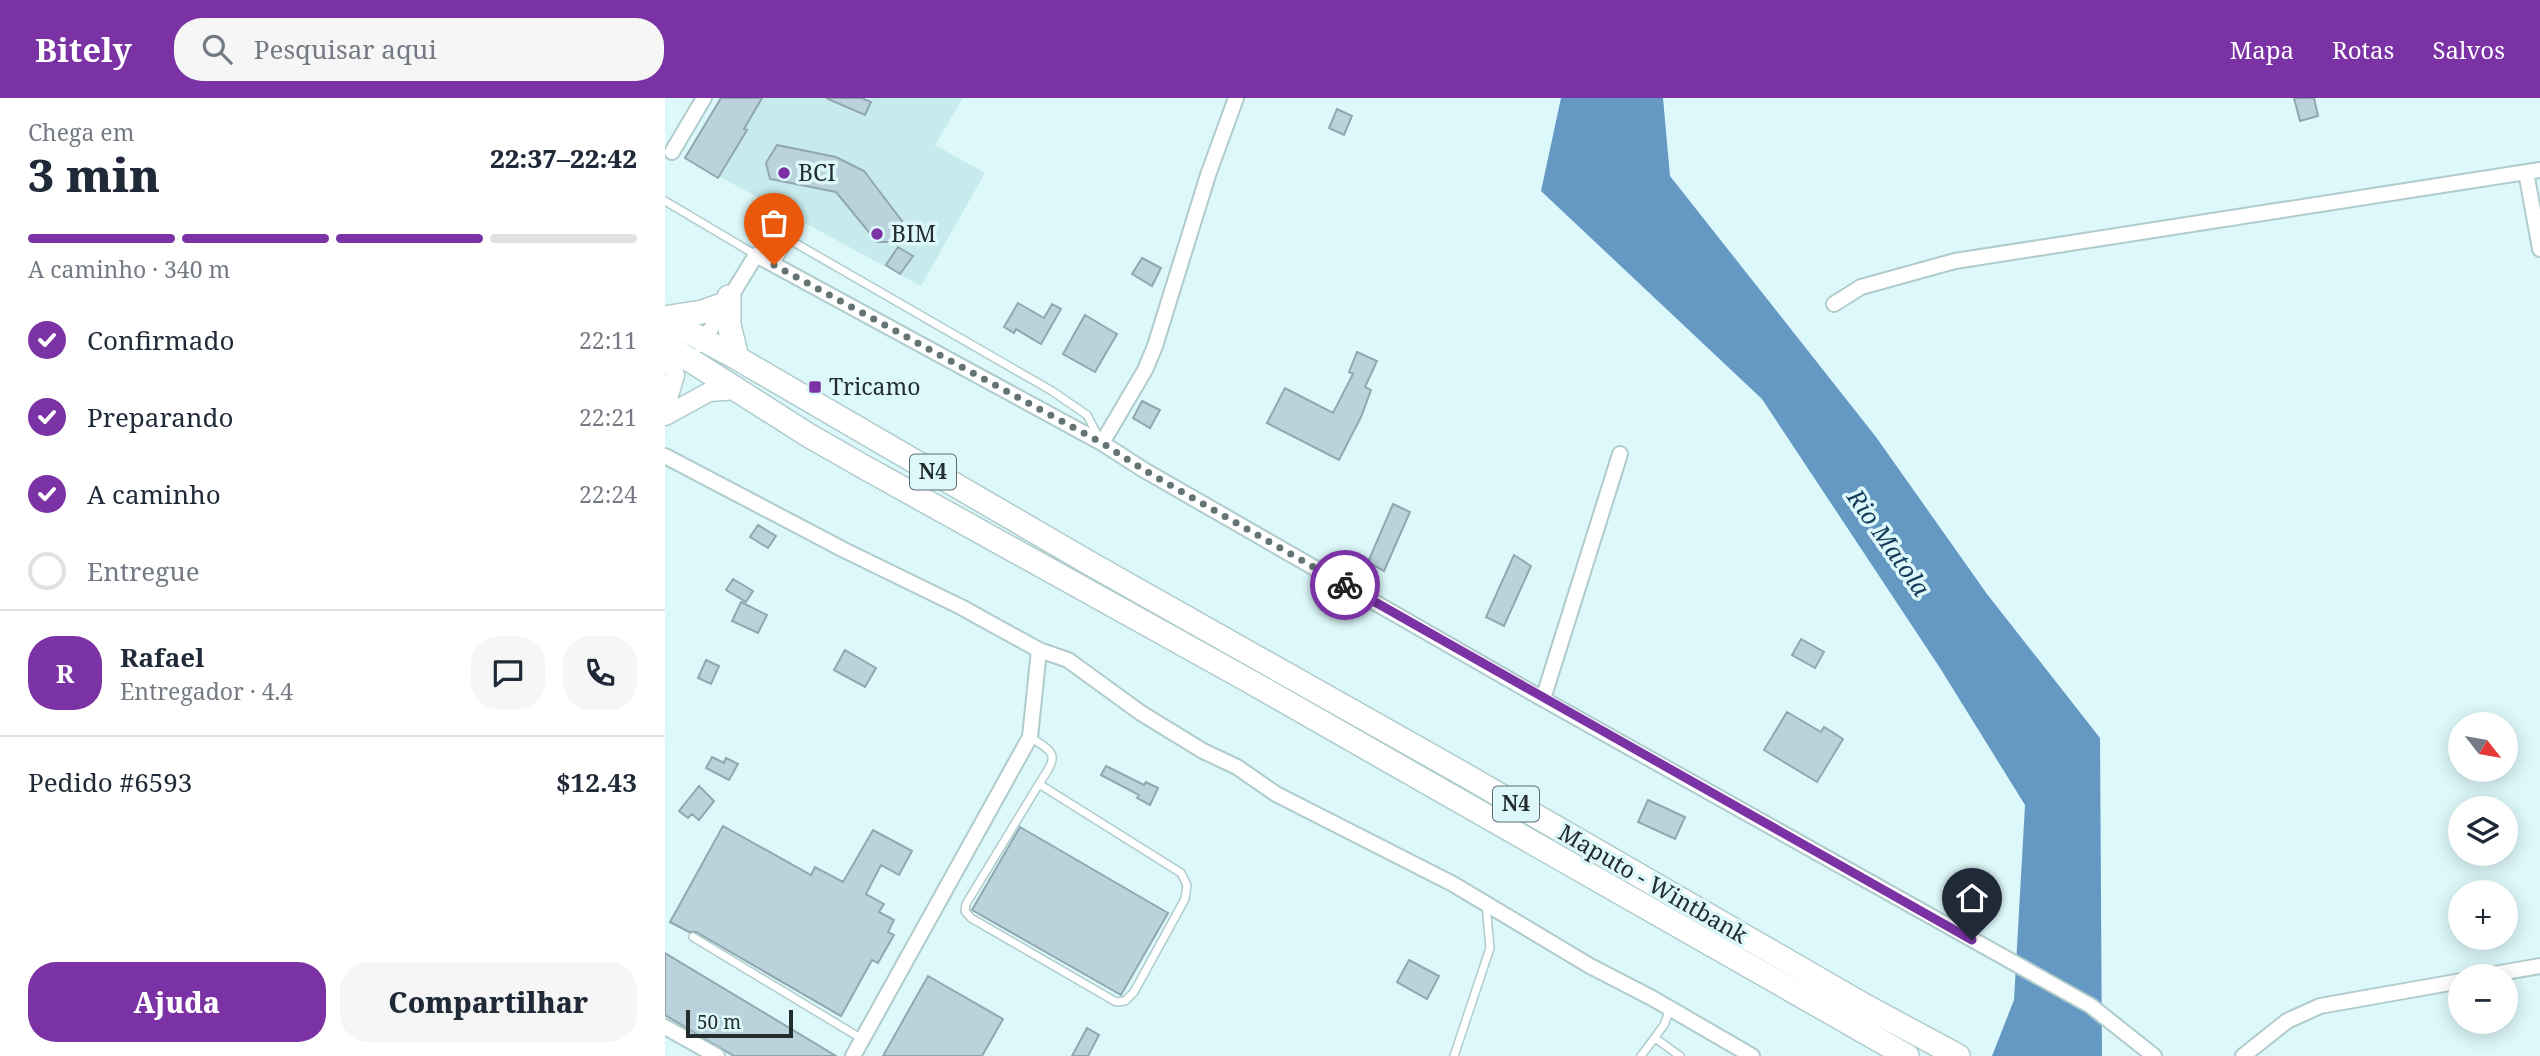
<!DOCTYPE html>
<html lang="pt">
<head>
<meta charset="utf-8">
<style>
  :root { --surface:#fff; --page:#f6f6f7; --text:#1f2937; --muted:#747a83; --line:#e0e1e3; --accent:#7b32a4 }
  body { margin:0; font-family:"Noto Serif",serif; background:var(--page); color:var(--text); height:100vh; display:flex; flex-direction:column; font-size:26px; white-space:nowrap }
  * { box-sizing:border-box; margin:0 }
  p { font-size:23px; color:var(--muted) }
  .icon { flex:none; width:38px; height:38px; fill:none; stroke:currentColor; stroke-width:2; stroke-linecap:round; stroke-linejoin:round }
  .map { position:relative; flex:1; overflow:hidden }
  .side { display:flex; flex-direction:column; background:var(--surface); width:665px }
  .side>* { flex:none }
  .needle { width:46px; rotate:121deg }
  .controls { position:absolute; left:1783px; top:614px; display:grid; gap:14px }
  .controls a { display:grid; place-items:center; width:70px; height:70px; border-radius:50%; background:var(--surface); box-shadow:0 4px 18px #0003; font-size:35px }
  .scale { position:absolute; left:21px; bottom:18px; width:107px; box-sizing:border-box; padding-left:7px; border:4px solid #232d2e; border-top:0; font-size:19px; line-height:24px; white-space:nowrap; color:#232d2e; -webkit-text-stroke:5px #ddf8fa; paint-order:stroke }
  .pin { position:absolute; display:grid; place-items:center; width:60px; height:60px; color:#fff; margin:-72px -30px; border-radius:50% 50% 50% 0; rotate:-45deg; box-shadow:0 0 7px #0007 }
  .pin .icon { rotate:45deg }
  .courier { position:absolute; display:grid; place-items:center; width:70px; height:70px; margin:-35px; border:5px solid #7b32a4; border-radius:50%; background:#fff; color:#222; box-shadow:0 2px 9px #0007 }
  .head em { font-style:normal; font-weight:800 }
  .head div { display:flex; flex-direction:column-reverse }
  .head { display:flex; align-items:center; justify-content:space-between; height:119px; padding:0 28px }
  h1 { font-size:46px; font-weight:800; line-height:52px }
  .bar { display:grid; grid-template-columns:repeat(4,1fr); gap:10px 7px; align-content:center; height:84px; padding:0 28px }
  .bar i { height:9px; border-radius:5px; background:var(--line) }
  .bar .selected { background:var(--accent) }
  .bar p { grid-column:span 4 }
  .line { display:flex; align-items:center; gap:18px; padding:0 28px; border-top:2px solid var(--line) }
  .line div { flex:1 }
  .round { display:grid; place-items:center; flex:none; width:74px; height:74px; border-radius:28px; background:var(--page) }
  ol { padding:0 28px; list-style:none }
  li { display:flex; align-items:center; gap:21px; height:77px }
  li p { margin-inline-start:auto }
  li .icon { padding:7px; border-radius:50%; background:var(--accent); color:#fff; stroke-width:4 }
  li:last-child { color:var(--muted) }
  li i { width:38px; height:38px; border:4px solid var(--line); border-radius:50% }
  .button { display:flex; gap:14px; margin-top:auto; padding:14px 28px }
  .button a { flex:1; height:80px; border-radius:28px; background:var(--accent); color:#fff; font-size:28px; font-weight:800; line-height:80px; text-align:center }
  .button a+a { background:var(--page); color:var(--text) }
  header { display:flex; align-items:center; gap:42px; box-sizing:border-box; height:98px; padding:0 35px; background:var(--accent); color:#fff }
  header strong { font-size:33px }
  nav { display:flex; gap:38px; margin-inline-start:auto; font-size:24px }
  .search { width:490px; height:63px; background:var(--page); display:flex; align-items:center; gap:18px; box-sizing:border-box; padding:0 24px; border-radius:28px; color:var(--muted); font-size:26px }
  main { display:flex; flex:1; min-height:0 }
  .map>svg:first-child { display:block }
  .built { fill:#c7ebed }
  .water { fill:#6599c4 }
  .building { fill:#bad2db; stroke:#90a7b0; stroke-width:2 }
  .lines { fill:none; stroke-linecap:round; stroke-linejoin:round }
  .service-casing { stroke:#b0cbcc; stroke-width:10 }
  .minor-casing { stroke:#b0cbcc; stroke-width:18 }
  .tertiary-casing { stroke:#b0cbcc; stroke-width:21 }
  .trunk-casing { stroke:#b0cbcc; stroke-width:26 }
  .service { stroke:#fff; stroke-width:7 }
  .minor { stroke:#fff; stroke-width:14 }
  .tertiary { stroke:#fff; stroke-width:18 }
  .trunk { stroke:#fff; stroke-width:23 }
  .done { stroke:#647475; stroke-width:7; stroke-dasharray:0 12.6 }
  .route { stroke:#7b32a4; stroke-width:9 }
  .poi-dot { fill:#7b32a4; stroke:#ddf8fa; stroke-width:2.5 }
  .labels { text-anchor:middle; stroke-width:7; stroke-linejoin:round; paint-order:stroke }
  .shield { fill:#ddf8fa; stroke:#5b6a6b; stroke-width:2 }
  .shield-label { font-size:21px; font-weight:bold; fill:#232d2e }
  .poi-label { font-size:23px; fill:#232d2e; stroke:#ddf8fa; text-anchor:start }
  .street-label { font-size:23px; fill:#232d2e; stroke:#ddf8fa }
  .water-label { font-size:24px; font-style:italic; fill:#133b59; stroke:#ddf8fa }
</style>
</head>
<body>
<header>
<strong>Bitely</strong>
<div class="search"><svg class="icon" aria-label="search" viewBox="0 0 24 24"><circle cx="10" cy="10" r="6"/><path d="M15 15l6 6"/></svg>Pesquisar aqui</div>
<nav><a>Mapa</a><a>Rotas</a><a>Salvos</a></nav>
</header>
<main>
<section class="side">
<div class="head"><div><h1>3 min</h1><p>Chega em</p></div><em>22:37–22:42</em></div>
<div class="bar"><i class="selected"></i><i class="selected"></i><i class="selected"></i><i></i><p>A caminho · 340 m</p></div>
<ol>
<li><svg class="icon" aria-label="check" viewBox="0 0 24 24"><path d="M5 12l5 5 9-10"/></svg>Confirmado<p>22:11</p></li>
<li><svg class="icon" aria-label="check" viewBox="0 0 24 24"><path d="M5 12l5 5 9-10"/></svg>Preparando<p>22:21</p></li>
<li><svg class="icon" aria-label="check" viewBox="0 0 24 24"><path d="M5 12l5 5 9-10"/></svg>A caminho<p>22:24</p></li>
<li><i></i>Entregue</li>
</ol>
<div class="line" style="height:126px"><b class="round" style="background:var(--accent);color:#fff">R</b><div><b>Rafael</b><p>Entregador · 4.4</p></div><a class="round"><svg class="icon" aria-label="chat" viewBox="0 0 24 24"><path d="M4 5h16v11H9l-5 4z"/></svg></a><a class="round"><svg class="icon" aria-label="phone" viewBox="0 0 24 24"><path d="M5 4h4l2 5-3 2q2 4 5 5l2-3 5 2v4C11 20 4 13 5 4z"/></svg></a></div>
<div class="line" style="height:91px"><div>Pedido #6593</div><b>$12.43</b></div>
<div class="button"><a>Ajuda</a><a>Compartilhar</a></div>
</section>
<div class="map">
<svg width="1875" height="958" viewBox="0 0 1875 958">
  <rect width="100%" height="100%" fill="#ddf8fa"/>
  <!-- built -->
  <path class="built" d="M55 0H298L270 47 320 75 256 188 20 60Z"/>
  <!-- water -->
  <path class="water" d="M896 0H998L1005 78 1211 339 1322 496 1435 640 1437 958H1327L1349 902 1360 707 1275 570 1097 301 876 93Z"/>
  <!-- building -->
  <path class="building" d="M56 0H97L79 31 82 32 53 80 20 60Z
    M161 0H197L206 4 200 17Z
    M1629 0H1649L1653 18 1635 23Z
    M672 11 687 18 679 37 664 30Z
    M112 47 171 59 199 73 237 123 224 144H212L171 94 105 81 101 65Z
    M233 149 248 158 235 176 221 167Z
    M477 160 496 170 487 188 467 176Z
    M353 205 379 220 387 206 396 211 376 246 351 231 349 235 339 229Z
    M420 217 452 236 430 274 398 256Z
    M692 254 712 263 700 289 706 292 696 319 674 362 602 325 620 290 668 315 688 276 684 274Z
    M477 303 495 312 485 330 468 320Z
    M728 406 745 414 719 473 703 464Z
    M93 427 111 438 103 450 85 439Z
    M849 457 866 468 839 528 821 519Z
    M68 481 88 493 81 504 61 492Z
    M76 504 102 517 93 535 67 523Z
    M1136 541 1159 554 1150 570 1127 557Z
    M180 552 211 570 200 589 169 572Z
    M41 562 54 568 46 586 33 580Z
    M1122 614 1156 634 1159 629 1178 641 1152 684 1099 652Z
    M47 659 59 665 61 660 73 666 64 682 41 670Z
    M441 668 479 687 481 684 493 690 485 707 472 700 474 697 436 677Z
    M34 688 49 703 34 722 27 716 23 720 14 713Z
    M983 702 1020 719 1010 741 973 724Z
    M58 728 146 777 150 769 178 784 208 732 247 753 234 777 216 767 201 796 219 806 214 814 229 822 223 834 229 837 213 865 207 862 176 918 31 834H24L5 824Z
    M355 729 503 815 456 897 307 812Z
    M0 855 171 958H69L30 935 0 917Z
    M744 862 774 878 762 901 732 884Z
    M263 878 338 921 317 958H218Z
    M422 930 434 937 423 958H407Z"/>
  <g class="lines">
    <defs>
      <path id="service" d="M0 103 91 157
        M110 167 125 142 387 293 422 317 434 340
        M365 639C394 657 392 658 374 686L516 775 522 787 520 801 469 894 460 903 451 904 306 820 300 813 301 806 374 686
        M28 839 197 941
        M990 940 1015 958
        M789 958 825 850 821 806
        M976 958 999 927 1005 911"/>
      <path id="minor" d="M571 0 543 77 490 248 480 272 437 345 479 372 878 601 1426 908 1489 958
        M7 54 39 0
        M1861 74 1875 151
        M1169 206 1196 189 1290 163 1875 72
        M36 247 91 157 437 345
        M0 358 179 452 296 509 374 552 403 562 476 615 538 653 572 669 611 696 788 786 925 868 987 900 1087 958
        M878 601 955 356
        M1818 878 1875 868
        M0 929 52 958
        M188 958 365 639 374 552
        M1578 958 1622 923 1655 908 1796 883"/>
      <path id="tertiary" d="M0 311 10 277 0 246
        M0 318 44 294 72 292"/>
      <path id="trunk" d="M64 199V227L72 260
        M0 220 37 214 60 206
        M0 221 72 260 426 466 793 673 1202 909 1293 958
        M0 246 143 337 199 369 586 584 1242 958"/>
    </defs>
    <!-- service casing -->
    <use href="#service" class="service-casing"/>
    <!-- minor casing -->
    <use href="#minor" class="minor-casing"/>
    <!-- tertiary casing -->
    <use href="#tertiary" class="tertiary-casing"/>
    <!-- trunk casing -->
    <use href="#trunk" class="trunk-casing"/>
    <!-- service -->
    <use href="#service" class="service"/>
    <!-- minor -->
    <use href="#minor" class="minor"/>
    <!-- tertiary -->
    <use href="#tertiary" class="tertiary"/>
    <!-- trunk -->
    <use href="#trunk" class="trunk"/>
  </g>
  <g class="lines">
    <!-- done -->
    <path class="done" d="M109 167 437 345 479 372 680 487"/>
    <!-- route -->
    <path class="route" d="M680 487 1307 842"/>
  </g>
  <!-- markers -->
  <g class="poi-dot">
    <circle cx="119" cy="75" r="7"/>
    <circle cx="212" cy="136" r="7"/>
    <rect x="143" y="282" width="14" height="14" rx="3.5"/>
  </g>
  <g class="labels">
    <!-- shield labels -->
    <g class="shield">
      <rect x="245" y="356.5" width="46" height="35" rx="5"/>
      <rect x="828" y="688.5" width="46" height="35" rx="5"/>
    </g>
    <g class="shield-label">
      <text x="268" y="381">N4</text>
      <text x="851" y="713">N4</text>
    </g>
    <!-- poi labels -->
    <g class="poi-label">
      <text x="133" y="83">BCI</text>
      <text x="226" y="144">BIM</text>
      <text x="164" y="297">Tricamo</text>
    </g>
    <!-- street labels -->
    <g class="street-label">
      <text transform="translate(988 786) rotate(30)" y="8">Maputo - Wintbank</text>
    </g>
    <!-- water labels -->
    <g class="water-label">
      <text transform="translate(1223 445) rotate(55)" y="8">Rio Matola</text>
    </g>
  </g>
</svg>
<div class="controls">
<a><svg class="needle" viewBox="-14 -14 28 28"><path d="M0-13l5 13h-10z" fill="#e53935"/><path d="M0 13l5-13h-10z" fill="#747a83"/></svg></a>
<a><svg class="icon" aria-label="layers" viewBox="0 0 24 24"><path d="M12 4l9 5-9 5-9-5zM3 14l9 5 9-5"/></svg></a>
<a>+</a>
<a>−</a>
</div>
<div class="scale">50 m</div>
<div class="pin" style="left:109px;top:167px;background:#ea580c"><svg class="icon" aria-label="bag" viewBox="0 0 24 24"><path d="M5 8h14l-1 12H6zM9 8a3 3 0 0 1 6 0"/></svg></div>
<div class="pin" style="left:1307px;top:842px;background:#1f2937"><svg class="icon" aria-label="home" viewBox="0 0 24 24"><path d="M3 11l9-7 9 7M6 9v11h12V9"/></svg></div>
<div class="courier" style="left:680px;top:487px"><svg class="icon" aria-label="bike" viewBox="0 0 24 24"><circle cx="6" cy="16" r="4"/><circle cx="18" cy="16" r="4"/><path d="M6 16l4-8h5l3 8M10 8l3 8H6M13 5h3"/></svg></div>
</div>
</main>
</body>
</html>
